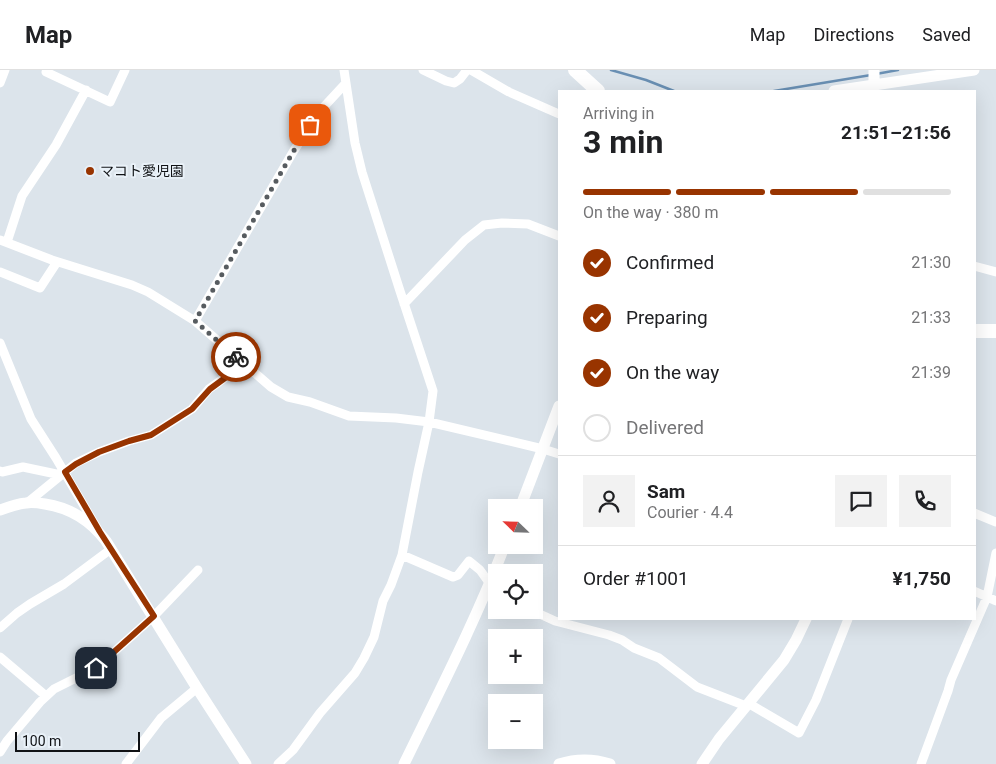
<!DOCTYPE html>
<html lang="en">
<head>
<meta charset="utf-8">
<style>
  :root { --surface:#fff; --page:#f2f2f2; --text:#202124; --muted:#757577; --line:#e0e0e0; --accent:#983400 }
  body { margin:0; font-family:Roboto,"Noto Sans JP",sans-serif; background:var(--page); color:var(--text); height:100vh; display:flex; flex-direction:column; font-size:19px; white-space:nowrap }
  * { box-sizing:border-box; margin:0 }
  p { font-size:16px; color:var(--muted) }
  .icon { flex:none; width:28px; height:28px; fill:none; stroke:currentColor; stroke-width:2; stroke-linecap:round; stroke-linejoin:round }
  .map { position:relative; flex:1; overflow:hidden }
  .drawer { position:absolute; left:558px; top:20px; width:418px; height:530px; display:flex; flex-direction:column; background:var(--surface); border-radius:0px; box-shadow:0 5px 20px #0002 }
  .drawer>* { flex:none }
  .needle { width:32px; rotate:293deg }
  .fabs { position:absolute; left:488px; top:429px; display:grid; gap:10px }
  .fabs a { display:grid; place-items:center; width:55px; height:55px; border-radius:0px; background:var(--surface); box-shadow:0 5px 20px #0002; font-size:25px }
  .scale { position:absolute; left:15px; bottom:12px; width:125px; box-sizing:border-box; padding-left:5px; border:2px solid #101215; border-top:0; font-size:14px; line-height:18px; white-space:nowrap; color:#101215; -webkit-text-stroke:4px #e9f1f8; paint-order:stroke }
  .pin { position:absolute; display:grid; place-items:center; width:42px; height:42px; color:#fff; margin:-21px; border-radius:10px; box-shadow:0 2px 8px #0006 }
  .courier { position:absolute; display:grid; place-items:center; width:50px; height:50px; margin:-25px; border:4px solid #983400; border-radius:50%; background:#fff; color:#222; box-shadow:0 1px 6px #0007 }
  .summary em { font-style:normal; font-weight:700 }
  .summary div { display:flex; flex-direction:column-reverse }
  .summary { display:flex; align-items:center; justify-content:space-between; height:85px; padding:0 25px }
  h1 { font-size:32px; font-weight:700; line-height:38px }
  .bar { display:grid; grid-template-columns:repeat(4,1fr); gap:8px 5px; align-content:center; height:60px; padding:0 25px }
  .bar i { height:6px; border-radius:4px; background:var(--line) }
  .bar .active { background:var(--accent) }
  .bar p { grid-column:span 4 }
  .line { display:flex; align-items:center; gap:12px; padding:0 25px; border-top:1px solid var(--line) }
  .line div { flex:1 }
  .round { display:grid; place-items:center; flex:none; width:52px; height:52px; border-radius:0px; background:var(--page) }
  ol { padding:0 25px; list-style:none }
  li { display:flex; align-items:center; gap:15px; height:55px }
  li p { margin-inline-start:auto }
  li .icon { padding:5px; border-radius:50%; background:var(--accent); color:#fff; stroke-width:4 }
  li:last-child { color:var(--muted) }
  li i { width:28px; height:28px; border:2px solid var(--line); border-radius:50% }
  header { display:flex; align-items:center; gap:30px; box-sizing:border-box; height:70px; padding:0 25px; background:var(--surface); border-bottom:1px solid var(--line) }
  header strong { font-size:24px }
  nav { display:flex; gap:28px; margin-inline-start:auto; font-size:18px }
  .map>svg:first-child { display:block }
  .lines { fill:none; stroke-linecap:round; stroke-linejoin:round }
  .stream { stroke:#698fb3; stroke-width:2.5 }
  .minor { stroke:#fff; stroke-width:9 }
  .tertiary { stroke:#fff; stroke-width:11 }
  .secondary { stroke:#fff; stroke-width:14 }
  .done { stroke:#575c60; stroke-width:5; stroke-dasharray:0 9 }
  .route { stroke:#983400; stroke-width:6 }
  .poi-dot { fill:#983400; stroke:#e9f1f8; stroke-width:2 }
  .labels { text-anchor:middle; stroke-width:4; stroke-linejoin:round; paint-order:stroke }
  .poi-label { font-size:14px; fill:#101215; stroke:#e9f1f8; text-anchor:start }
</style>
</head>
<body>
<header>
<strong>Map</strong>
<nav><a>Map</a><a>Directions</a><a>Saved</a></nav>
</header>
<div class="map">
<svg width="996" height="694" viewBox="0 0 996 694">
  <rect width="100%" height="100%" fill="#dce4eb"/>
  <g class="lines">
    <!-- stream -->
    <path class="stream" d="M611 0 646 10 674 21
      M876 4 898 0
      M774 21 871 5"/>
    <!-- minor -->
    <path class="minor" d="M47 0 46 2 110 32 125 0
      M423 0 446 11 454 13 460 9 467 0
      M471 0 509 22 559 44
      M0 13 5 0
      M0 170 52 190 132 215 148 222 195 251 271 317 288 327 310 332 349 346 396 348 429 352 543 379 559 384
      M7 172 22 126 56 75 86 20
      M974 196 996 202
      M0 202 40 218 57 192
      M404 234 465 170 484 155 502 153 528 154 559 166
      M195 251 293 82 319 42 345 14
      M0 273 31 349 56 388 97 458
      M0 401 2 402 23 397 61 405
      M27 433 76 393 99 382 129 371 151 365 192 339 209 319 244 294
      M974 443 996 452
      M402 485 453 507 458 505 469 491 480 500 490 514 496 518
      M974 521 996 531
      M531 540 555 551 609 565 622 570 634 578 659 588 697 617 746 636
      M0 558 17 543 30 534 64 514 111 479
      M0 587 46 626
      M748 633 799 663 816 630 848 549
      M0 682 7 671 40 632 54 619 96 598 154 546 198 500
      M126 694 161 648 197 618
      M278 694 293 680 320 643 355 603 364 588 374 567 383 531 391 515 402 485 418 402 429 352 433 321 400 221 362 102 355 73 344 0
      M921 694 948 621 951 610 987 527 996 483"/>
    <!-- tertiary -->
    <path class="tertiary" d="M834 21 974 0
      M874 21V0
      M520 438 559 336
      M0 440C8 437 17 434 26 433 32 432 39 433 45 434 71 438 91 451 106 471L197 618 246 694
      M404 694C439 622 476 550 505 475
      M559 694C575 689 594 689 610 694
      M702 694 719 669 784 590 796 570 806 549"/>
    <!-- secondary -->
    <path class="secondary" d="M575 0 598 21
      M974 261H996"/>
  </g>
  <g class="lines">
    <!-- done -->
    <path class="done" d="M236 287 195 251 293 82 310 55"/>
    <!-- route -->
    <path class="route" d="M96 598 154 546 100 462 65 402 76 394 99 382 129 371 151 365 192 339 210 319 244 294 236 287"/>
  </g>
  <!-- markers -->
  <circle class="poi-dot" cx="90" cy="101" r="5"/>
  <g class="labels">
    <!-- poi labels -->
    <g class="poi-label">
      <text x="100" y="106">マコト愛児園</text>
    </g>
  </g>
</svg>
<div class="fabs">
<a><svg class="needle" viewBox="-14 -14 28 28"><path d="M0-13l5 13h-10z" fill="#e53935"/><path d="M0 13l5-13h-10z" fill="#757577"/></svg></a>
<a><svg class="icon" aria-label="locate" viewBox="0 0 24 24"><circle cx="12" cy="12" r="6"/><path d="M12 2v4M12 18v4M2 12h4M18 12h4"/></svg></a>
<a>+</a>
<a>−</a>
</div>
<div class="scale">100 m</div>
<div class="pin" style="left:310px;top:55px;background:#ea580c"><svg class="icon" aria-label="bag" viewBox="0 0 24 24"><path d="M5 8h14l-1 12H6zM9 8a3 3 0 0 1 6 0"/></svg></div>
<div class="pin" style="left:96px;top:598px;background:#1f2937"><svg class="icon" aria-label="home" viewBox="0 0 24 24"><path d="M3 11l9-7 9 7M6 9v11h12V9"/></svg></div>
<div class="courier" style="left:236px;top:287px"><svg class="icon" aria-label="bike" viewBox="0 0 24 24"><circle cx="6" cy="16" r="4"/><circle cx="18" cy="16" r="4"/><path d="M6 16l4-8h5l3 8M10 8l3 8H6M13 5h3"/></svg></div>
<section class="drawer">
<div class="summary"><div><h1>3 min</h1><p>Arriving in</p></div><em>21:51–21:56</em></div>
<div class="bar"><i class="active"></i><i class="active"></i><i class="active"></i><i></i><p>On the way · 380 m</p></div>
<ol>
<li><svg class="icon" aria-label="check" viewBox="0 0 24 24"><path d="M5 12l5 5 9-10"/></svg>Confirmed<p>21:30</p></li>
<li><svg class="icon" aria-label="check" viewBox="0 0 24 24"><path d="M5 12l5 5 9-10"/></svg>Preparing<p>21:33</p></li>
<li><svg class="icon" aria-label="check" viewBox="0 0 24 24"><path d="M5 12l5 5 9-10"/></svg>On the way<p>21:39</p></li>
<li><i></i>Delivered</li>
</ol>
<div class="line" style="height:90px"><a class="round"><svg class="icon" aria-label="person" viewBox="0 0 24 24"><circle cx="12" cy="8" r="4"/><path d="M4 21q1-7 8-7t8 7"/></svg></a><div><b>Sam</b><p>Courier · 4.4</p></div><a class="round"><svg class="icon" aria-label="chat" viewBox="0 0 24 24"><path d="M4 5h16v11H9l-5 4z"/></svg></a><a class="round"><svg class="icon" aria-label="phone" viewBox="0 0 24 24"><path d="M5 4h4l2 5-3 2q2 4 5 5l2-3 5 2v4C11 20 4 13 5 4z"/></svg></a></div>
<div class="line" style="height:65px"><div>Order #1001</div><b>¥1,750</b></div>
</section>
</div>
</body>
</html>
